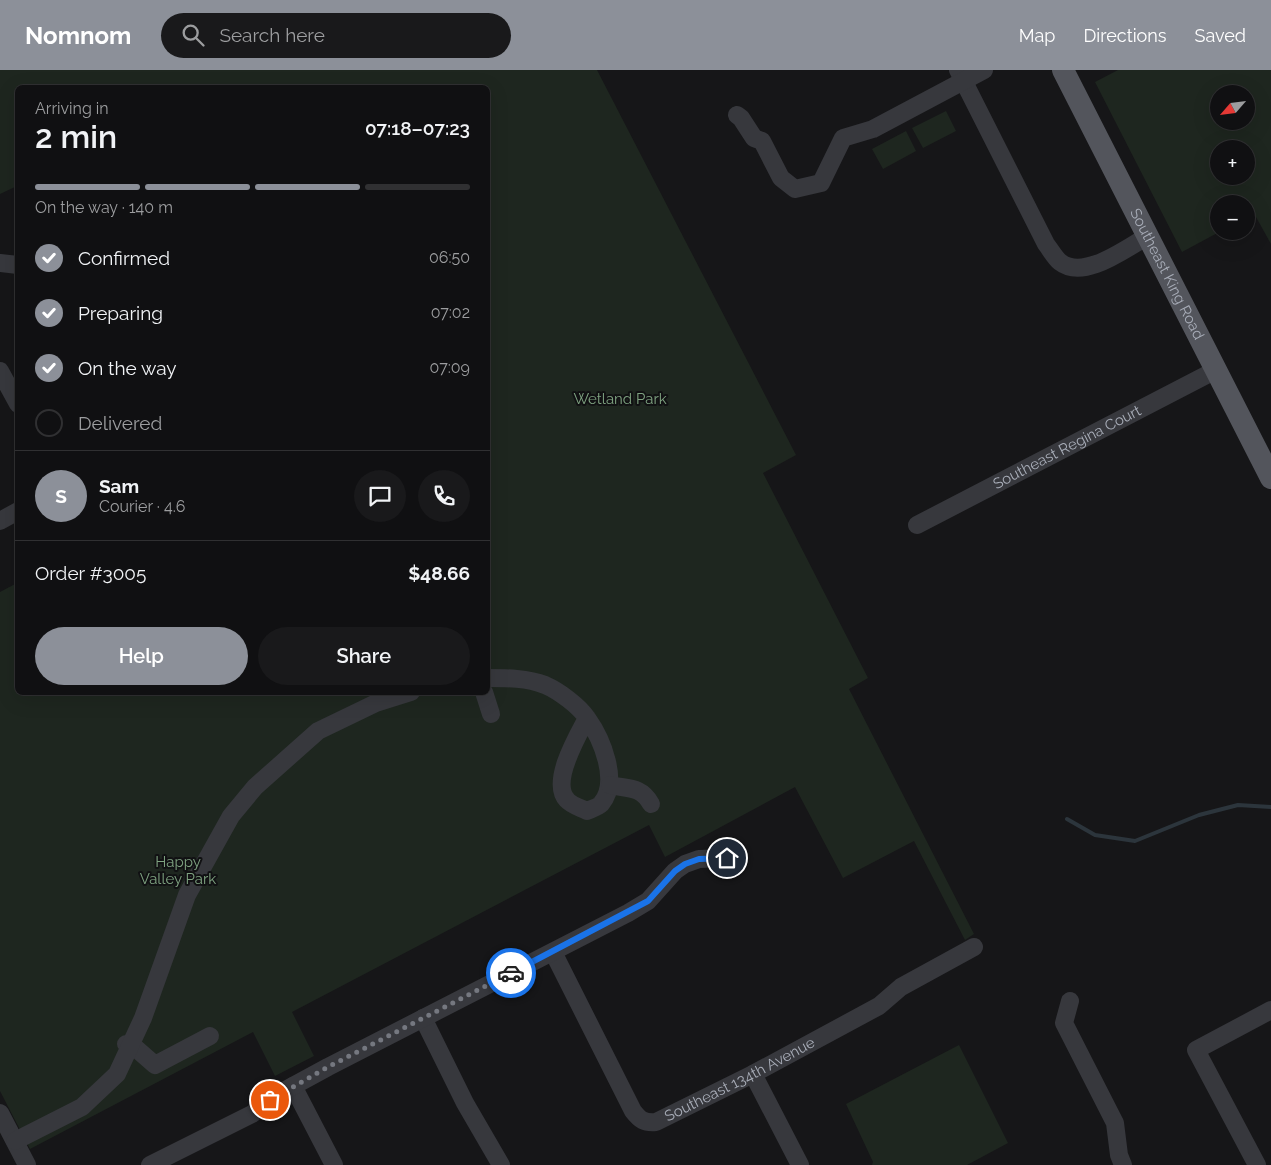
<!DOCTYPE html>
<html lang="en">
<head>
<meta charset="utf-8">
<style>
  :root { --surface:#101012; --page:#19191b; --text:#f1f3f6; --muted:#9c9d9f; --line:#303032; --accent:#8c9099 }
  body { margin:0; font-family:Raleway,sans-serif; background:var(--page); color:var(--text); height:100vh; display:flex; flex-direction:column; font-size:19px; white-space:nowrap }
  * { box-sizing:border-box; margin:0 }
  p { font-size:16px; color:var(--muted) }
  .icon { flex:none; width:28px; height:28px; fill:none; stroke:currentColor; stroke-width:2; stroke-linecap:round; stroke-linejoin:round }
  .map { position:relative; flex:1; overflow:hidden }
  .sheet { position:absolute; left:15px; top:15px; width:475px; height:610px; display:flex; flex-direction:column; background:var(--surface); border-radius:8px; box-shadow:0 5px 20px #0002,0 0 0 1px var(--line) }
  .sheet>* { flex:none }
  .needle { width:32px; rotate:242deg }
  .controls { position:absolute; left:1210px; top:15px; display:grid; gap:10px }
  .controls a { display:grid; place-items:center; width:45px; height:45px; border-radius:50%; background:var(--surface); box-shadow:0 5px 20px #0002,0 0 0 1px var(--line); font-size:25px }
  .pin { position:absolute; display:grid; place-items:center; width:42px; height:42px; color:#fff; margin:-21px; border:2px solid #fff; border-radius:50%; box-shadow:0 1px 5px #0007 }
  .courier { position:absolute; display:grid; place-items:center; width:50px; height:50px; margin:-25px; border:4px solid #1a73e8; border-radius:50%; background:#fff; color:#222; box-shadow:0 1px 6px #0007 }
  .overview em { font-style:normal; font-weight:600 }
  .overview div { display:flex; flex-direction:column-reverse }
  .overview { display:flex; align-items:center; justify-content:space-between; height:85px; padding:0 20px }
  h1 { font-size:32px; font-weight:600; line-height:38px }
  .bar { display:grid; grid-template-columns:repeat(4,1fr); gap:8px 5px; align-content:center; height:60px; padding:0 20px }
  .bar i { height:6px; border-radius:4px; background:var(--line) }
  .bar .active { background:var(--accent) }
  .bar p { grid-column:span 4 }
  .line { display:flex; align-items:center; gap:12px; padding:0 20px; border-top:1px solid var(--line) }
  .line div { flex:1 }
  .round { display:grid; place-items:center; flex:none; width:52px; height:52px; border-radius:26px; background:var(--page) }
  ol { padding:0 20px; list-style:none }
  li { display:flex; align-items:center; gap:15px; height:55px }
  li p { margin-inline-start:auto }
  li .icon { padding:5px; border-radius:50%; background:var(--accent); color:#fff; stroke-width:4 }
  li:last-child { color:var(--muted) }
  li i { width:28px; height:28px; border:2px solid var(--line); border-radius:50% }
  .action { display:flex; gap:10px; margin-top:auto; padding:10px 20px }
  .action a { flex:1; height:58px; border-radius:30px; background:var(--accent); color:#fff; font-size:20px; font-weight:600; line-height:58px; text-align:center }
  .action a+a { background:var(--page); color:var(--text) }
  header { display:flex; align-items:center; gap:30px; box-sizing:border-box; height:70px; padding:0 25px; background:var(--accent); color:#fff }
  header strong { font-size:24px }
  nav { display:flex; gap:28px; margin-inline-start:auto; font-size:18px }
  .search { width:350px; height:45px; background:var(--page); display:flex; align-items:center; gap:12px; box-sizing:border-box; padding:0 18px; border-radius:28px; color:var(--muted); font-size:19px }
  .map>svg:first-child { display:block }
  .green { fill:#1e261f; fill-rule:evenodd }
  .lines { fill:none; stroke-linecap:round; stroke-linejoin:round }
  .stream { stroke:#2c353c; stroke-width:4 }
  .minor { stroke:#37383d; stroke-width:18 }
  .major { stroke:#53555c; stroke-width:22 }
  .done { stroke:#757880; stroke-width:5; stroke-dasharray:0 9 }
  .route { stroke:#1a73e8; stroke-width:6 }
  .labels { text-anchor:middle; stroke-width:4; stroke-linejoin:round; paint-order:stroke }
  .street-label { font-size:15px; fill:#a8adb8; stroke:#111113 }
  .park-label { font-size:15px; fill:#7fa381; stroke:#111113 }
</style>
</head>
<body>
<header>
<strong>Nomnom</strong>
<div class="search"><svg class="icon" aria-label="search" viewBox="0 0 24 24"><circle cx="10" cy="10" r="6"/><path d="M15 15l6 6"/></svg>Search here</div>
<nav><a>Map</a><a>Directions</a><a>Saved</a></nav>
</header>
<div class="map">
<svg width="1271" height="1095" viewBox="0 0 1271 1095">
  <rect width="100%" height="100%" fill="#161618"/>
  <!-- green -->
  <path class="green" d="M0 0H597L796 385 763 403 868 608 849 619 974 864 965 870 914 771 843 808 795 717 665 787 649 755 292 942 314 986 275 1006 253 962 30 1079 0 1021V522L17 513 18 622H488V18H18L17 116 0 124Z
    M1118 0H1271V174L1256 147 1253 144 1246 147V134H1219V161H1221L1182 182 1095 12ZM1219 24H1246V51H1219ZM1219 79H1246V106H1219Z
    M946 41 956 61 923 78 912 58Z
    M906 61 916 81 883 99 872 79Z
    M959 975 1008 1073 967 1095H872L873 1092 846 1034Z"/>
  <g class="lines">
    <!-- stream -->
    <path class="stream" d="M1067 749 1095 765 1135 771 1199 745 1238 735 1271 737"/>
    <!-- minor -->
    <g class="minor">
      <path d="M958 0 1046 174C1050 179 1055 188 1060 192 1084 211 1126 178 1148 166"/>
      <path d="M737 45 741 48 754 68 762 71 781 108 795 119 821 113 843 68 873 59 984 0"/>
      <path d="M0 193 18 195"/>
      <path d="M0 301 18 334"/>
      <path d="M0 451 18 441"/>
      <path id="s1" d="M917 455 1216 300"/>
      <path d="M488 608C507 608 527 608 545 615 559 621 579 636 587 648 602 669 620 712 601 734 598 737 591 739 587 741 581 738 571 735 567 730 550 712 578 665 587 648"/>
      <path d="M484 622 491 644"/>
      <path d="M610 715C628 719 641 716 651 734"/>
      <path id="s2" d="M553 882 633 1041C640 1050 644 1053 656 1052L753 1004 879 936 901 917 974 877"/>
      <path d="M1070 931 1064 953 1115 1053 1119 1085 1123 1095"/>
      <path d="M423 948 465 1033 501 1095"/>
      <path d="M126 974H131L155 995 210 966"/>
      <path d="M753 1004 800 1095"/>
      <path d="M293 1016 334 1095"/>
      <path d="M0 1043 27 1095"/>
      <path d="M15 1071 82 1037 117 1004 143 948 187 825 231 746 255 717 318 661 376 633 411 622"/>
      <path d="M150 1095 252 1044 282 1022 328 997 628 843 648 831 675 801 685 794 699 789 727 788"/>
      <path d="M1257 1095 1196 980 1271 940"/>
    </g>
    <!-- major -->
    <path class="major" id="s3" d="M1063 0 1271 408"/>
  </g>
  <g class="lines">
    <!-- done -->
    <path class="done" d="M270 1030 328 997 511 903"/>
    <!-- route -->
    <path class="route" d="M511 903 648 831 675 801 685 794 699 789 727 788"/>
  </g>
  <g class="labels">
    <!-- street labels -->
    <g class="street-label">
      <text dy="5" stroke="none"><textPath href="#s3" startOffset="229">Southeast King Road</textPath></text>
      <text dy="5" stroke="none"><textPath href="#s1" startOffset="169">Southeast Regina Court</textPath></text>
      <text dy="5" stroke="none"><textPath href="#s2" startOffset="299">Southeast 134th Avenue</textPath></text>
    </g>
    <!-- park labels -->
    <g class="park-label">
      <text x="620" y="334">Wetland Park</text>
      <text x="178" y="797">Happy<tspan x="178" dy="17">Valley Park</tspan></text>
    </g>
  </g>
</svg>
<div class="controls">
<a><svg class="needle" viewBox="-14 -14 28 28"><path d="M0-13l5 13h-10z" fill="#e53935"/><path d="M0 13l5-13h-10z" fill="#9c9d9f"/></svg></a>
<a>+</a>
<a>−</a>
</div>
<div class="pin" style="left:270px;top:1030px;background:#ea580c"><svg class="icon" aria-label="bag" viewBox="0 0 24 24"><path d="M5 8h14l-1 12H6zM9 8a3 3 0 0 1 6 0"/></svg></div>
<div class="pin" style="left:727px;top:788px;background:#1f2937"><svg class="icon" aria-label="home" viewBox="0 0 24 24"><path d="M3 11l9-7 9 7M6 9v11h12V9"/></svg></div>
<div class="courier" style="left:511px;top:903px"><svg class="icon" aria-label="car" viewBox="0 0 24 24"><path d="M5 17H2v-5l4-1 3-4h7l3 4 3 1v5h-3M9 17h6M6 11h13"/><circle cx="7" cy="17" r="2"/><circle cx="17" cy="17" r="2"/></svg></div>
<section class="sheet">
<div class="overview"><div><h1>2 min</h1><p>Arriving in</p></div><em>07:18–07:23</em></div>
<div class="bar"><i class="active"></i><i class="active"></i><i class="active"></i><i></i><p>On the way · 140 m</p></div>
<ol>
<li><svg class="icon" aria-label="check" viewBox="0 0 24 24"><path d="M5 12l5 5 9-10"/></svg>Confirmed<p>06:50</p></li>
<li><svg class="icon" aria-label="check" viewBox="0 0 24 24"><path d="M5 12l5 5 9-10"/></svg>Preparing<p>07:02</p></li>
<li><svg class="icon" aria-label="check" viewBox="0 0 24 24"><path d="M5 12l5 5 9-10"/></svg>On the way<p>07:09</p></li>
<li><i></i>Delivered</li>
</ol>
<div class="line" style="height:90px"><b class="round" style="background:var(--accent);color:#fff">S</b><div><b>Sam</b><p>Courier · 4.6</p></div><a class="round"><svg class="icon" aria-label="chat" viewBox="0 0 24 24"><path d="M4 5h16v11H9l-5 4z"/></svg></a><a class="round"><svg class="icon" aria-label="phone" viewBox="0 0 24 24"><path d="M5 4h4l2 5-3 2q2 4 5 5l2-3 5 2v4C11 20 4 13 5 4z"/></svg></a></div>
<div class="line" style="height:65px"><div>Order #3005</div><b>$48.66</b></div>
<div class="action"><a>Help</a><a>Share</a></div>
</section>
</div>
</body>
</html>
